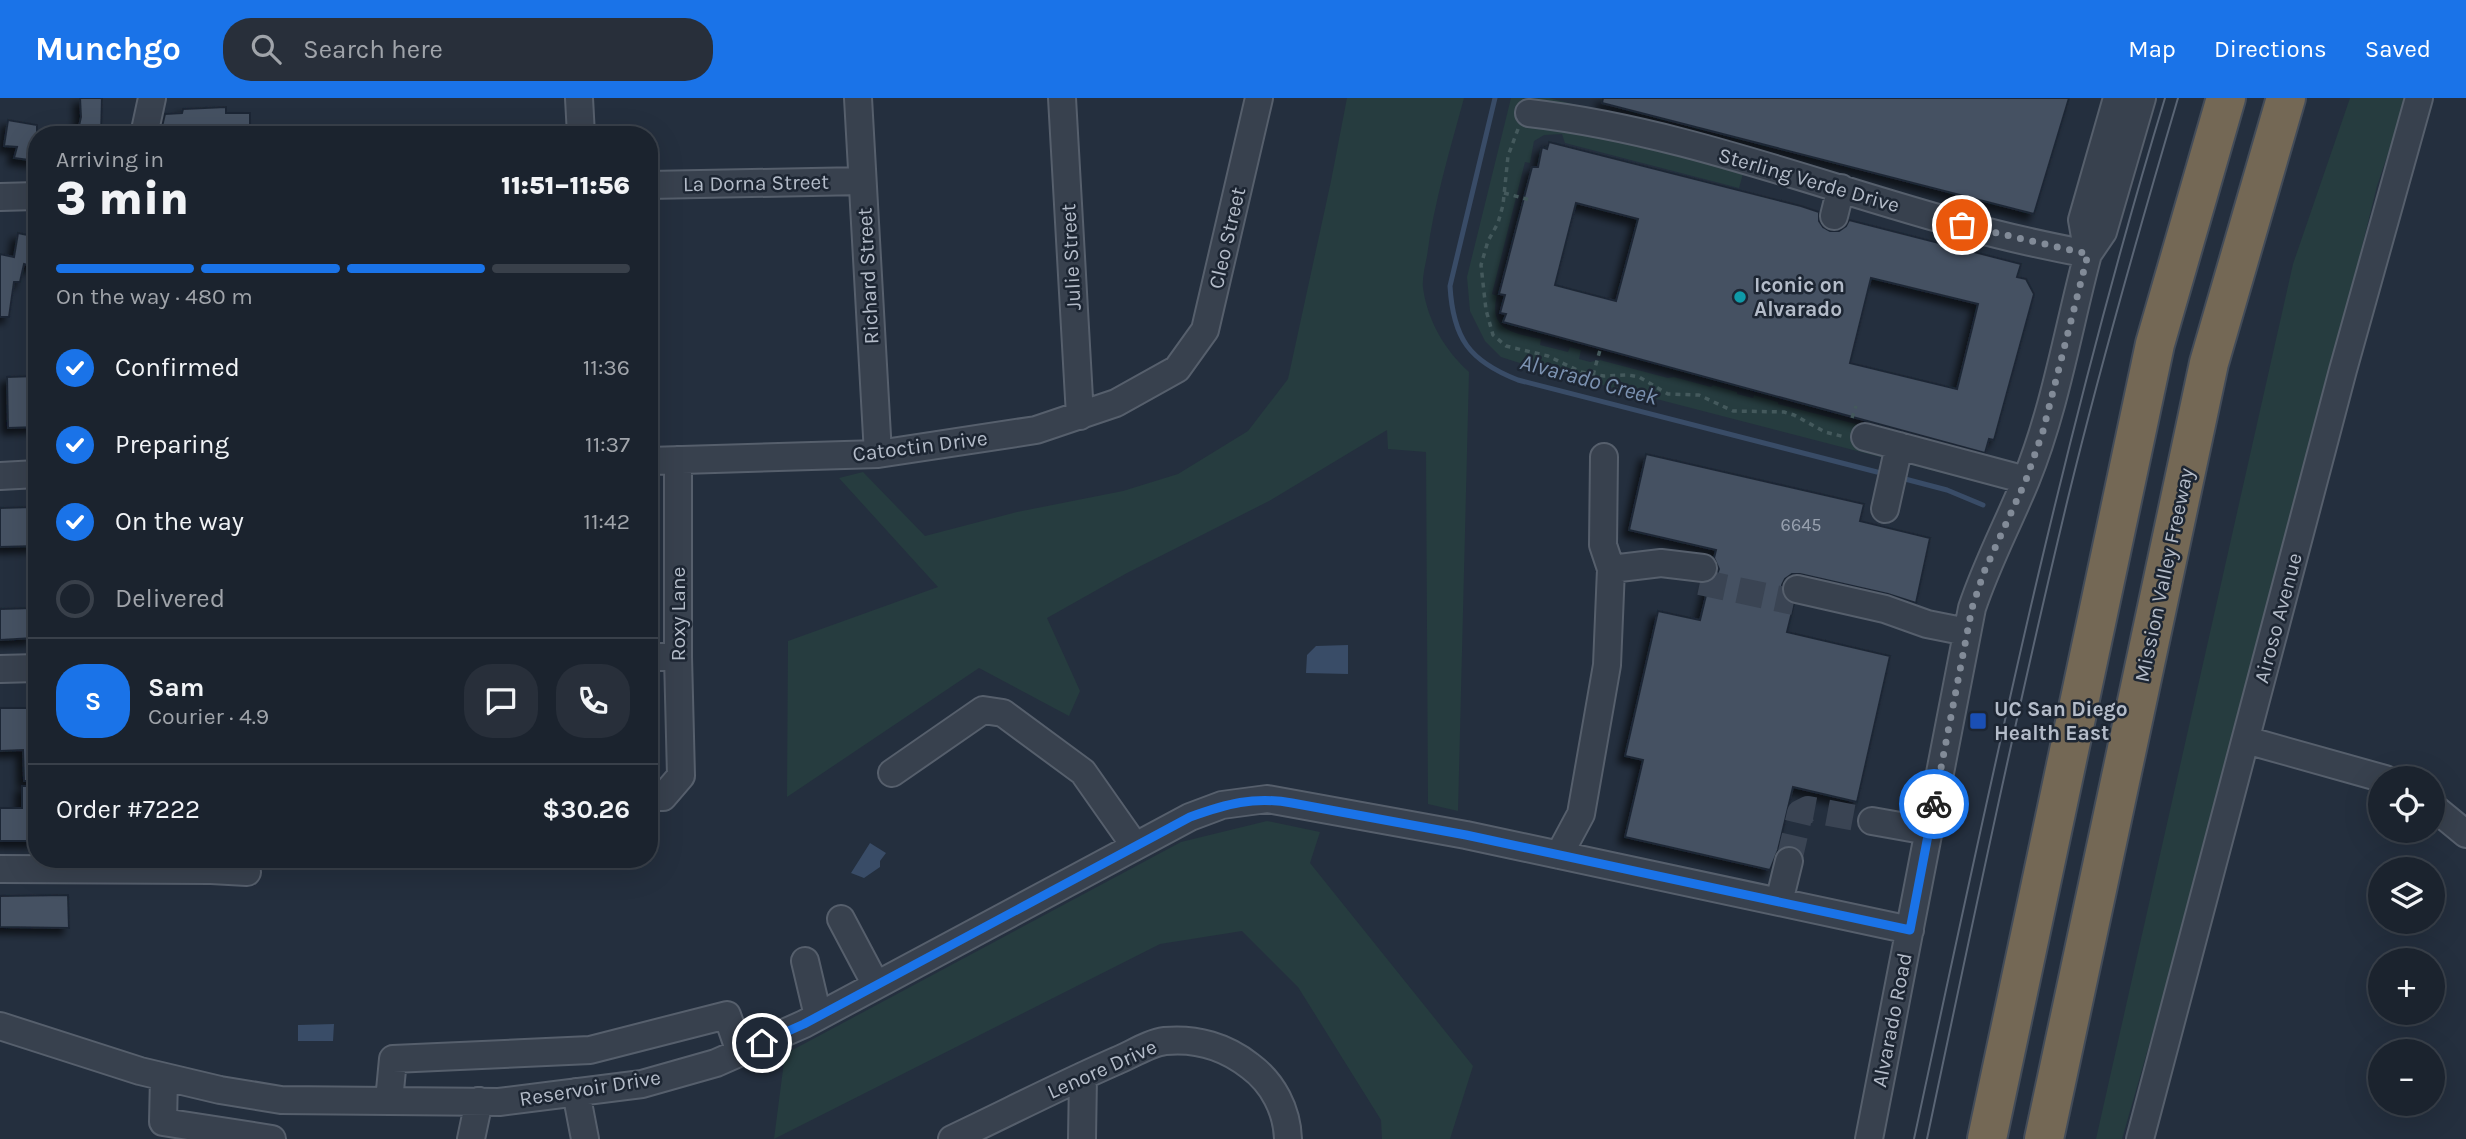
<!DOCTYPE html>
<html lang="en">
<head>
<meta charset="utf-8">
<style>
  :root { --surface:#1b232e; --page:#282f3a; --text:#f1f3f6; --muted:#a0a4aa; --line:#39404a; --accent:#1a73e8 }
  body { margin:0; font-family:Karla,sans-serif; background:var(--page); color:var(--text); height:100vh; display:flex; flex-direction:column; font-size:26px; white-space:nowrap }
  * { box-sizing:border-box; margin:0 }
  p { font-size:23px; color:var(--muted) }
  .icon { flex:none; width:38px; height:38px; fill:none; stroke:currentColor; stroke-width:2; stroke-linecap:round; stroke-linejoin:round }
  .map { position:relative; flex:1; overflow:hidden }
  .side { position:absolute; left:28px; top:28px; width:630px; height:742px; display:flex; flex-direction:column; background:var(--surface); border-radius:28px; box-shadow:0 7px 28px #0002,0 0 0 2px var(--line) }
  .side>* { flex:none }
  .tools { position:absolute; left:2368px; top:668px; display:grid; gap:14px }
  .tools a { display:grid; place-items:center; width:77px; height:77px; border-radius:50%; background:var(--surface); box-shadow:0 7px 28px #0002,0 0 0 2px var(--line); font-size:35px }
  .pin { position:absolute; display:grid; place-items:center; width:60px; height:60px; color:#fff; margin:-30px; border:4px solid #fff; border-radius:50%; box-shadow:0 2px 7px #0007 }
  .courier { position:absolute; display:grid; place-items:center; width:70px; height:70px; margin:-35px; border:5px solid #1a73e8; border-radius:50%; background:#fff; color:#222; box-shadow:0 2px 9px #0007 }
  .summary em { font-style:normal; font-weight:800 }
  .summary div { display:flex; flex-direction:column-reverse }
  .summary { display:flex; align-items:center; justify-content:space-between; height:119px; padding:0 28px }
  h1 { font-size:46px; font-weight:800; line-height:52px }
  .bar { display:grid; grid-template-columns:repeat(4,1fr); gap:10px 7px; align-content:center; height:84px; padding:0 28px }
  .bar i { height:9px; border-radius:5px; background:var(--line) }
  .bar .active { background:var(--accent) }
  .bar p { grid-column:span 4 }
  .line { display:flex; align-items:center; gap:18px; padding:0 28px; border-top:2px solid var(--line) }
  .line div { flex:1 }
  .round { display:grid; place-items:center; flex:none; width:74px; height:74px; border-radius:28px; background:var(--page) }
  ol { padding:0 28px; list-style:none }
  li { display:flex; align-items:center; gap:21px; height:77px }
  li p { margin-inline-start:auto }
  li .icon { padding:7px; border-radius:50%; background:var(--accent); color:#fff; stroke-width:4 }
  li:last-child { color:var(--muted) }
  li i { width:38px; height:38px; border:4px solid var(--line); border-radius:50% }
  header { display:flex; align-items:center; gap:42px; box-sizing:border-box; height:98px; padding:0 35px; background:var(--accent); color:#fff }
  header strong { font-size:33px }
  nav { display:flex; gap:38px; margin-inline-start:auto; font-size:24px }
  .search { width:490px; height:63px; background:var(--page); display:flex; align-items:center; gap:18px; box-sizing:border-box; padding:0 24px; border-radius:28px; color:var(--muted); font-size:26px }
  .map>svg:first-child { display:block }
  .green { fill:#263c3f }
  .water { fill:#394c67 }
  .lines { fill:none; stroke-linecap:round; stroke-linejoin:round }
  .stream { stroke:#394c67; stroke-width:5 }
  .building { fill:#455162; stroke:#1f2835; stroke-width:2; fill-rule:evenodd; filter:url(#shadow) }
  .minor-tunnel { stroke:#3a4453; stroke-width:26; stroke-dasharray:26 13; stroke-linecap:butt }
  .minor-casing { stroke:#565f6c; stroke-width:30 }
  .highway-casing { stroke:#434c59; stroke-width:42 }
  .path { stroke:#44595c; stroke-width:3.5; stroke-dasharray:5 5; stroke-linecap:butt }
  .minor { stroke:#38414e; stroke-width:26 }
  .highway { stroke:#746855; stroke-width:38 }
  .tram { stroke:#5a6575; stroke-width:2 }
  .done { stroke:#828b98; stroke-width:7; stroke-dasharray:0 12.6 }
  .route { stroke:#1a73e8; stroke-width:9 }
  .culture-dot { fill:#0f9aa8; stroke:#1d2633; stroke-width:2.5 }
  .transit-dot { fill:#1a4fb4; stroke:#1d2633; stroke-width:2.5 }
  .labels { text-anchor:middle; stroke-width:5; stroke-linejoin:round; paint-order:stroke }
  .number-label { font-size:18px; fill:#98a1af }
  .street-label { font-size:21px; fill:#b4bcc9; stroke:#1d2633 }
  .poi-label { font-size:21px; font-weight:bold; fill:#b4bcc9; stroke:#1d2633; text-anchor:start }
  .water-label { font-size:23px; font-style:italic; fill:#7c92b1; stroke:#1d2633 }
</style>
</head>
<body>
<header>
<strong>Munchgo</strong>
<div class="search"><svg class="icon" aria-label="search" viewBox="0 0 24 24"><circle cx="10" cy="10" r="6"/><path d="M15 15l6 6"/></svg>Search here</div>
<nav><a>Map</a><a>Directions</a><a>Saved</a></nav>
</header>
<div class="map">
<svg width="2466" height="1041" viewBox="0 0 2466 1041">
  <defs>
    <filter id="shadow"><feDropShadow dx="-6" dy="6" stdDeviation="3.5" flood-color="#0009"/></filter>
  </defs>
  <rect width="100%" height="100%" fill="#242f3e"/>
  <!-- green -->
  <path class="green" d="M1347 0H1464C1450 52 1434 104 1427 158 1425 168 1422 180 1423 190 1428 224 1445 252 1469 274L1458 713 1428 706 1426 354 1388 351 1387 332 1269 403 1127 475 1047 520 1080 593 1069 618 979 570 787 699 788 543 938 489 839 380 863 374 925 438 1017 414 1123 393 1178 376 1248 333 1288 281 1331 83Z
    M1511 0H1549L1750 51 1739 90 1565 45 1562 36 1544 37 1534 43 1530 65 1525 64 1492 196 1497 198C1488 232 1514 235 1541 241L1540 247 1568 254 1570 249 1581 252 1579 261 1590 264 1600 262 1668 280 1674 279 1711 289 1713 287 1737 294V296L1753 300 1754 297 1778 304V306L2005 364 1996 389 1529 268 1501 259 1485 243 1470 213 1467 179Z
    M2350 0H2407L2377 88 2301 395 2227 677 2122 1041H2096L2293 166Z
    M1267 723 1320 734 1310 765 1473 968 1450 1041H1382L1381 1022 1298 889 1242 833 1160 846 774 1041 785 956 1181 744Z"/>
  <!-- water -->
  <path class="water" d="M1348 547V576L1306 575 1307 557 1316 548Z
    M870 745 886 755 880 763V769L864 780 851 775Z
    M334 926 333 943H298V927Z"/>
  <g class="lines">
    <!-- stream -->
    <path class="stream" d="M1495 0 1450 188C1453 240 1469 263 1518 282L1877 374
      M1905 381 1947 392 1983 407"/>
  </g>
  <!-- building -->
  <path class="building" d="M80 0H102L101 37H77L81 19Z
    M1603 0H2069L2034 116 1602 5Z
    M226 9V15H250V37H160L165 16 182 15 183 11Z
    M8 22 37 27V63L14 60 17 49 4 48Z
    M1549 44 1801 108 1819 114V123L1823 129 1830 133H1839L1846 128 1849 122 2021 166 2017 179 2026 181 2034 196 1994 342 1989 341 1985 355 1503 224 1506 216 1500 215 1505 197 1499 196 1532 69H1538L1542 49 1547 51ZM1576 105 1638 121 1616 203 1555 187ZM1871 180 1978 206 1957 291 1850 265Z
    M18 135 37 139V159L34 169 24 166 20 184H14L9 219H0V156L14 159Z
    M36 278 37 329 8 330 7 279Z
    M1646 356 1864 406 1860 423 1930 440 1916 505 1888 496 1800 476H1792L1785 481 1782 487V496L1787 503 1794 506 1787 534 1890 558 1857 704 1793 689 1778 752 1770 772 1625 739 1643 662 1625 658 1658 513 1700 522 1709 485 1716 479 1719 471 1714 460 1716 452 1629 432Z
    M32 409 37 410V448L0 449V410Z
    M33 510 34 540 0 542V511Z
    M0 610H37V683H24L23 652 0 653Z
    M22 688H37V743H0V710H22Z
    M68 797 69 830 0 829V798Z"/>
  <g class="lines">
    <!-- minor-tunnel -->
    <path class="minor-tunnel" d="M1700 484 1794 504
      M1789 763 1800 715 1808 711 1872 723"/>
    <defs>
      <path id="minor" d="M579 0 581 37
        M858 0 878 356
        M1062 0 1080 318
        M1529 15C1678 32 1819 88 1963 127 2004 139 2046 148 2088 156
        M144 37 152 0
        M649 87 862 83
        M0 99 37 98
        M1834 118 1841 90
        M2088 156 2082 122 2117 0
        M1865 339 2026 382
        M649 363 878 356 1036 332 1116 305 1177 271 1205 232 1259 0
        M0 378 37 376
        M1885 411 1899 348
        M1611 471 1661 465 1703 470
        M1797 491 1885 511 1927 526 1967 534
        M649 559H678
        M0 571 37 570
        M2246 642 2385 681
        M892 675 983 612 1003 615 1083 674 1135 748
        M649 699H663L681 678 678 559V362
        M2432 708 2466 736
        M1872 723 1928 733
        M1559 757 1581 716 1607 567 1611 471 1603 447 1604 359
        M0 771 211 772 247 774
        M1779 804 1789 763
        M841 821 876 887
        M805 863 818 918
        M0 928 140 973 220 992 281 1002 499 1004 642 986 716 965 804 926 1190 719 1222 707 1267 701 1466 737 1910 832
        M164 979 163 1024 272 1041
        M576 994 585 1041
        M389 1003 393 961 590 952 727 917 740 954
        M471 1041 479 1003
        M952 1041C1007 1015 1061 987 1116 963 1131 957 1149 945 1165 943 1196 940 1226 949 1250 968 1273 985 1287 1012 1288 1041
        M1082 1041 1083 978
        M1869 1041 1972 510C1987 465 2008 426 2026 382 2055 311 2068 231 2088 156L2103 134 2142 0
        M2140 1041 2343 272 2419 0"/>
      <path id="highway" d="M1987 1041 2155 246 2226 0
        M2044 1041 2209 265 2286 0"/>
    </defs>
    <!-- minor casing -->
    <use href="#minor" class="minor-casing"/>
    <!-- highway casing -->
    <use href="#highway" class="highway-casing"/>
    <!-- path -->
    <path class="path" d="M1518 31 1508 58 1503 107 1498 125 1488 143 1481 167 1486 212 1493 237 1506 248 1548 258 1581 274 1604 278 1628 277 1639 279 1668 296 1699 297 1733 313 1784 314 1794 317 1825 334 1845 339
      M1504 95 1530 102
      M1593 277 1600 252
      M1852 320 1856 308"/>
    <!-- minor -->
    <use href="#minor" class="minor"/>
    <!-- highway -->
    <use href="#highway" class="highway"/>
    <!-- tram -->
    <path class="tram" d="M1914 1041C1989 692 2061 342 2165 0
      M1927 1041C1972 827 2017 612 2068 400 2101 265 2139 132 2178 0"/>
  </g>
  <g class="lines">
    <!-- done -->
    <path class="done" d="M1934 706 1972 510 1984 474 2026 382 2043 333 2088 156 1962 127"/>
    <!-- route -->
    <path class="route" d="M762 945 804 926 1190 719C1226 706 1254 698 1292 705L1466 737 1910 832 1934 706"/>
  </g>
  <!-- markers -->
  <circle class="culture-dot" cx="1740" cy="199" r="7"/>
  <rect class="transit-dot" x="1969" y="614" width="18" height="18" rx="3.5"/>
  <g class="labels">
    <!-- number labels -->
    <g class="number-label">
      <text x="1801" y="433">6645</text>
    </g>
    <!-- street labels -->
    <g class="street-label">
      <text transform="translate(1809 82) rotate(16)" y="7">Sterling Verde Drive</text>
      <text transform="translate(756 85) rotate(-1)" y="7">La Dorna Street</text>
      <text transform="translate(1227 140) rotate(-77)" y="7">Cleo Street</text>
      <text transform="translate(1071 159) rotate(-93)" y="7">Julie Street</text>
      <text transform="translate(868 178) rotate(-93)" y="7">Richard Street</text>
      <text transform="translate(920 348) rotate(-7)" y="7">Catoctin Drive</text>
      <text transform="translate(2164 477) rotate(-78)" y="7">Mission Valley Freeway</text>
      <text transform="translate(678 516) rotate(-90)" y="7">Roxy Lane</text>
      <text transform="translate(2278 520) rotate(-75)" y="7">Airoso Avenue</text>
      <text transform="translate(1892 922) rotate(-79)" y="7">Alvarado Road</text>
      <text transform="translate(1102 971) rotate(-24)" y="7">Lenore Drive</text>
      <text transform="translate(590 990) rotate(-9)" y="7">Reservoir Drive</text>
    </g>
    <!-- poi labels -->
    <g class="poi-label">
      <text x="1754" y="194">Iconic on<tspan x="1754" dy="24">Alvarado</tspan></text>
      <text x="1994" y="618">UC San Diego<tspan x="1994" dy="24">Health East</tspan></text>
    </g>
    <!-- water labels -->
    <g class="water-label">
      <text transform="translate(1589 281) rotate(15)" y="8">Alvarado Creek</text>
    </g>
  </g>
</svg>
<div class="tools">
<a><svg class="icon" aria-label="locate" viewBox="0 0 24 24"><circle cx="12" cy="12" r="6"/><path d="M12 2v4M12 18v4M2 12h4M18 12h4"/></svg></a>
<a><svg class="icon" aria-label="layers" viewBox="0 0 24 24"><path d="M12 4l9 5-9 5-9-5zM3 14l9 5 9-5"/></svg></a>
<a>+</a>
<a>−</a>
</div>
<div class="pin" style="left:1962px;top:127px;background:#ea580c"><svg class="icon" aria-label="bag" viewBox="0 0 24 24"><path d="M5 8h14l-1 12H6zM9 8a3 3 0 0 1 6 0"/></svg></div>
<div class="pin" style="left:762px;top:945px;background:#1f2937"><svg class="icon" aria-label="home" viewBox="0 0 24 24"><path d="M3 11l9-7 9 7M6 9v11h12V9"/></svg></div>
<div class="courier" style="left:1934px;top:706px"><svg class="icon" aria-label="bike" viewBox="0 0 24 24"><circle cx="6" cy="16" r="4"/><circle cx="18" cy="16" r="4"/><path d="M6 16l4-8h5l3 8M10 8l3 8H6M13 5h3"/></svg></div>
<section class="side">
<div class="summary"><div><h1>3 min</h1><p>Arriving in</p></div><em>11:51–11:56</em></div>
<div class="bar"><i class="active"></i><i class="active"></i><i class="active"></i><i></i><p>On the way · 480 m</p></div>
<ol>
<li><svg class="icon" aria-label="check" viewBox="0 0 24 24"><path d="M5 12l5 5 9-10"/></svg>Confirmed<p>11:36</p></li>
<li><svg class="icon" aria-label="check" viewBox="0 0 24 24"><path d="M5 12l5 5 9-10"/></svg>Preparing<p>11:37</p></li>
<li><svg class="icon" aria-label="check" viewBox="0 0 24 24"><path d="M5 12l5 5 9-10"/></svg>On the way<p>11:42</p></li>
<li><i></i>Delivered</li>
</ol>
<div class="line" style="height:126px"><b class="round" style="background:var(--accent);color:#fff">S</b><div><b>Sam</b><p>Courier · 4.9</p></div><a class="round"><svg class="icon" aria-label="chat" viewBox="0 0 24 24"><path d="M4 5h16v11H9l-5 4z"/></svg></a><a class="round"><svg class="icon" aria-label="phone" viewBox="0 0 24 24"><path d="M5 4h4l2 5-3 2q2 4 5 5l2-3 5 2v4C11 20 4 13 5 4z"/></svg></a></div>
<div class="line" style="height:91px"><div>Order #7222</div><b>$30.26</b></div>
</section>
</div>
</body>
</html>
